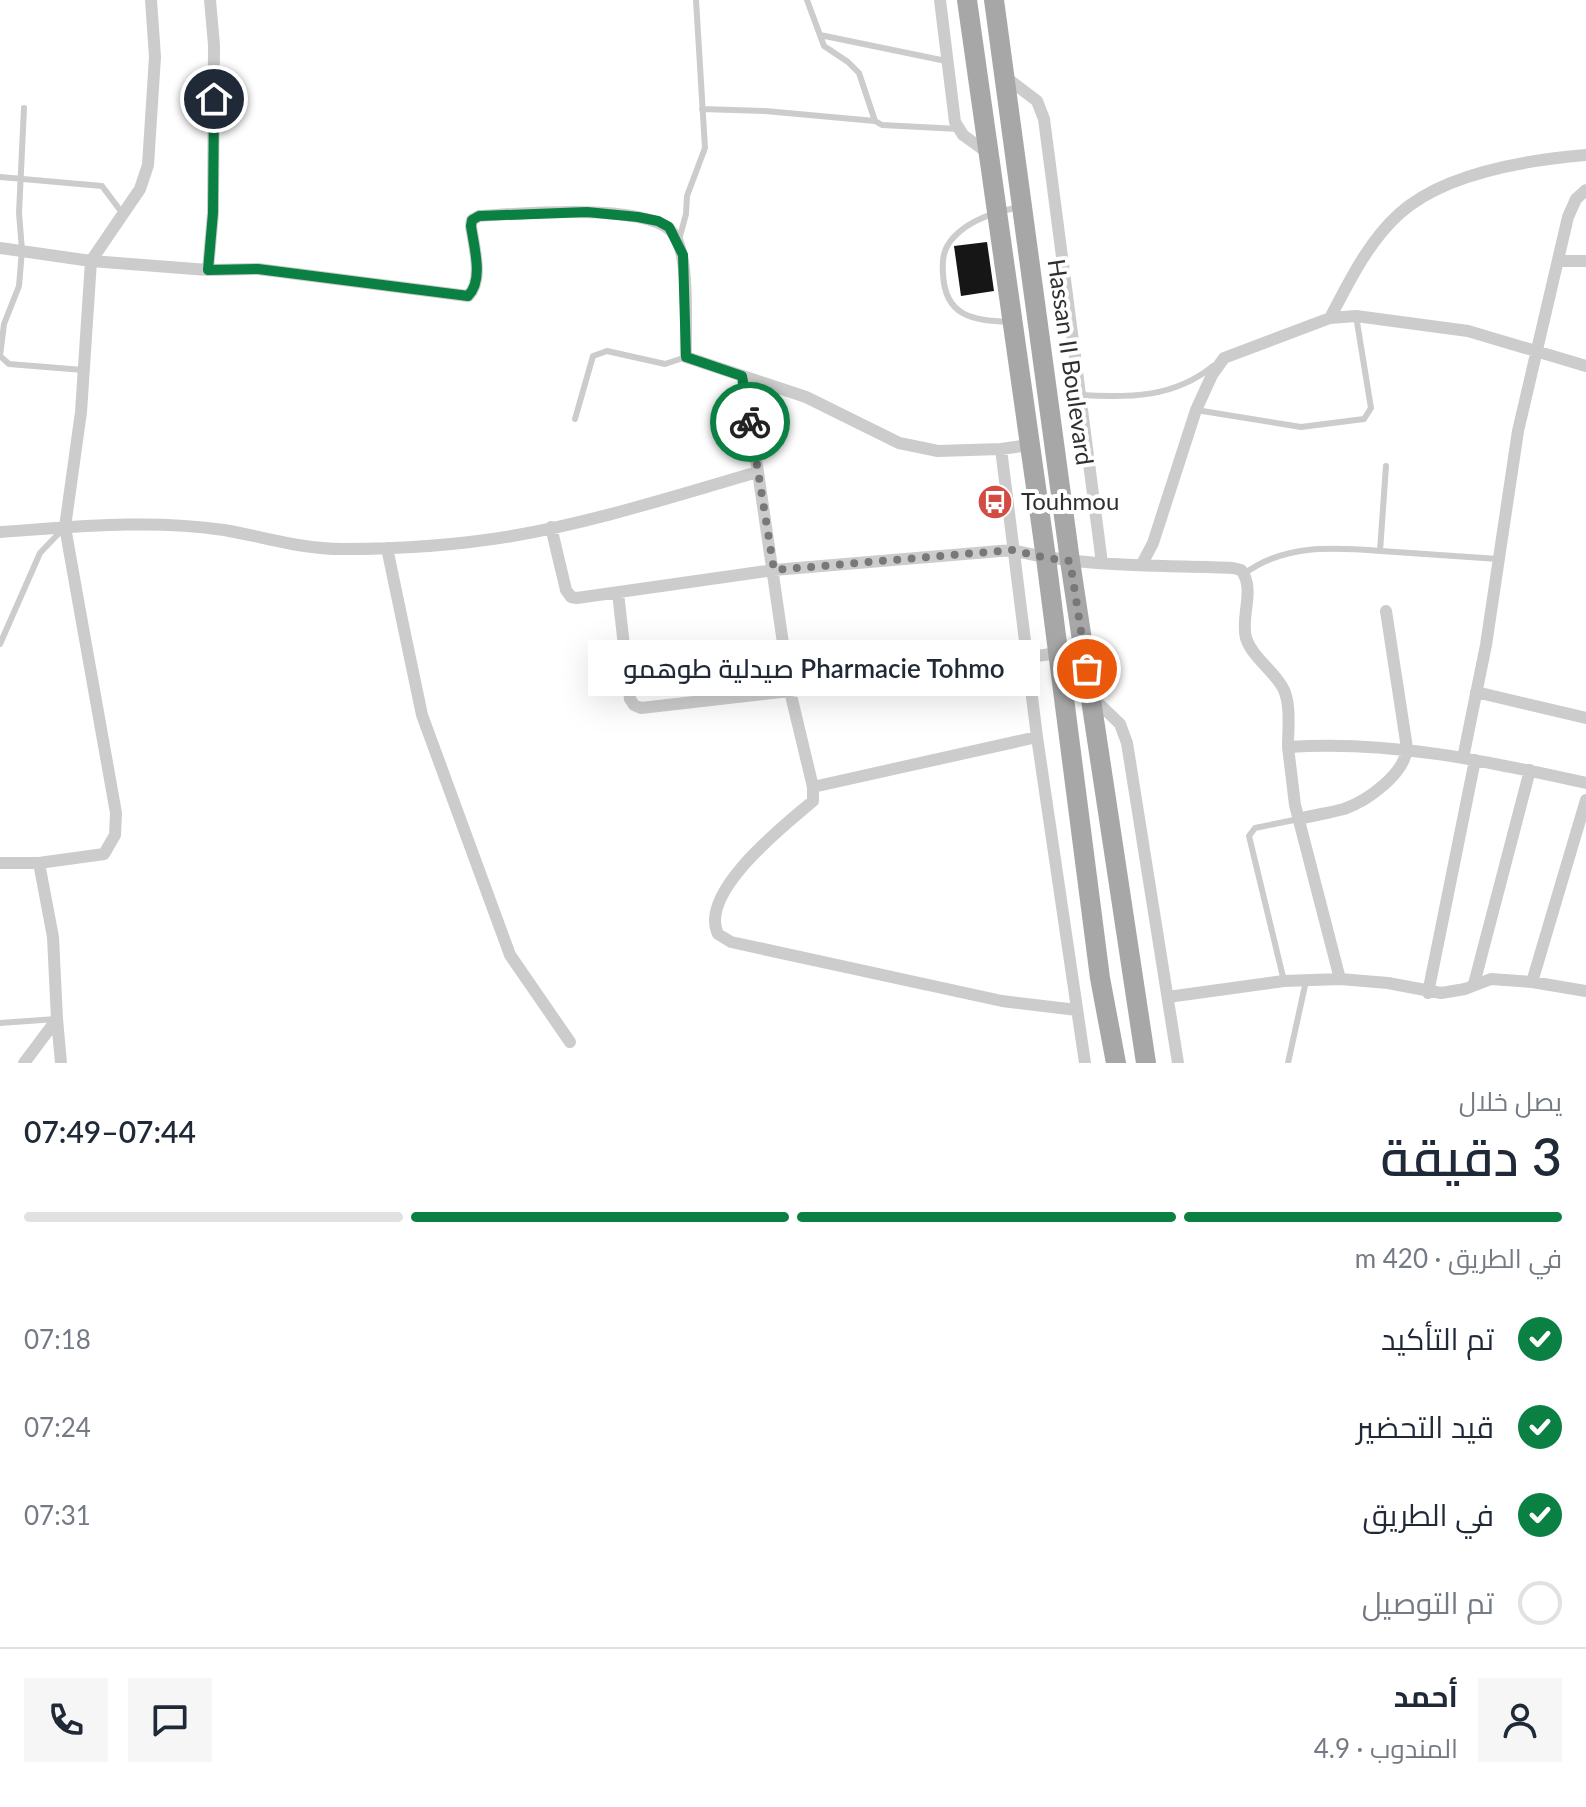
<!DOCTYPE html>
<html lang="ar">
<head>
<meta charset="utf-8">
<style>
  :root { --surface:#fff; --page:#f6f6f7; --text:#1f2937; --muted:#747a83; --line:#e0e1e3; --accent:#0b8043 }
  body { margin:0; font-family:Lato,Cairo,sans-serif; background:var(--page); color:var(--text); direction:rtl; height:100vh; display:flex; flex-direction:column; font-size:30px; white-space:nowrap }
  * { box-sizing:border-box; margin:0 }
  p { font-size:26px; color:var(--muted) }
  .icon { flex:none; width:44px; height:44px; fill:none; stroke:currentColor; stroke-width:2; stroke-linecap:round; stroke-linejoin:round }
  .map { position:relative; height:1063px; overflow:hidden; direction:ltr }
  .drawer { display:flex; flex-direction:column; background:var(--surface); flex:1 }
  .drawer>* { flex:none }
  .pin { position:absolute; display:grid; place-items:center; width:68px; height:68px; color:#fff; margin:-34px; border:4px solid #fff; border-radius:50%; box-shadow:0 2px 8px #0007 }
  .courier { position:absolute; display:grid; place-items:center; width:80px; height:80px; margin:-40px; border:6px solid #0b8043; border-radius:50%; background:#fff; color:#222; box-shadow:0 2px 10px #0007 }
  .bubble { position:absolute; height:56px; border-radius:0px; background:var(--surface); box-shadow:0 8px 32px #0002; font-size:26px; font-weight:600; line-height:56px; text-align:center; direction:rtl }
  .overview em { font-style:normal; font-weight:600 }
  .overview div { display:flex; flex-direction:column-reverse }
  .overview { display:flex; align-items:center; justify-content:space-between; height:136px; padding:0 24px }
  h1 { font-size:52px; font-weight:600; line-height:60px }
  .bar { display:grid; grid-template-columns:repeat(4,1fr); gap:12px 8px; align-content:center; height:96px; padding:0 24px }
  .bar i { height:10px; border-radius:6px; background:var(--line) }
  .bar .on { background:var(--accent) }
  .bar p { grid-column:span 4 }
  .line { display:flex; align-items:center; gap:20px; padding:0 24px; border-top:2px solid var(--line) }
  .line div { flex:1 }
  .round { display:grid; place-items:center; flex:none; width:84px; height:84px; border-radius:0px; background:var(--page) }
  ol { padding:0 24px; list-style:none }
  li { display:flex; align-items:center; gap:24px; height:88px }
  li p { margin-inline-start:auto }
  li .icon { padding:8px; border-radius:50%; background:var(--accent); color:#fff; stroke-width:4 }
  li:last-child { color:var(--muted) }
  li i { width:44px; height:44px; border:4px solid var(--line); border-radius:50% }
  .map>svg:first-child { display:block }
  .building { fill:#161616 }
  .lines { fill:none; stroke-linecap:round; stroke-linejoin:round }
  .lane { stroke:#ccc; stroke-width:6 }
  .street { stroke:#ccc; stroke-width:12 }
  .primary { stroke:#a7a7a7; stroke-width:20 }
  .done { stroke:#787878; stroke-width:8; stroke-dasharray:0 14.4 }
  .route { stroke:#0b8043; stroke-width:10 }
  .labels { text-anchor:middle; stroke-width:8; stroke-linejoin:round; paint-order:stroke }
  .street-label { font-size:24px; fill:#2f2f2f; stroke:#fff }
  .poi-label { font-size:24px; fill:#2f2f2f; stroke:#fff; text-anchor:start }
</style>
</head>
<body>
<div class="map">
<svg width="1586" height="1063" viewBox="0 0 1586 1063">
  <rect width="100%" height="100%" fill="#fff"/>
  <!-- building -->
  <path class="building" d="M987 242 994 291 961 296 954 246Z"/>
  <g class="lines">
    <!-- lane -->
    <path class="lane" d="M807 0 824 46 848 62 859 73 875 121 882 125 959 129
      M820 35 946 61
      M24 108 19 213 22 250 19 286 4 324 0 356 9 364 83 370
      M702 109 765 111 875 121
      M0 177 102 186 123 214
      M679 240 686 214 687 196 705 148 696 0
      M1009 322C973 320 945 317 943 274 942 260 943 249 953 238 970 219 996 212 1020 207
      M1080 395C1128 398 1174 398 1213 366
      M1196 410 1301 427 1364 419 1371 408 1356 316
      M575 419 593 356 607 351 665 364 686 357
      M1380 551 1386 466
      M1244 574C1284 544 1333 547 1381 551 1420 554 1459 556 1498 559
      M0 644 40 553 62 530
      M1284 981 1249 836 1255 828 1299 819
      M0 1023 56 1019
      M1288 1063 1306 981"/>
    <!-- street -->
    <path class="street" d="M940 0 955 122 963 135 988 153
      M1004 76 1037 101 1044 119 1102 563
      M0 248 91 261 140 189 148 165 155 57 151 0
      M1559 261H1586
      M208 270 213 213 214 45 210 0
      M1330 318C1349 282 1368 242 1399 214 1444 173 1527 160 1586 155
      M742 376 758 472
      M1001 449 1037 737 1085 1063
      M551 527 566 590 571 597 577 598 774 570 1012 550C1084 568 1160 565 1233 568L1241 570C1256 589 1240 617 1246 638 1253 659 1275 671 1284 690 1291 706 1288 730 1288 747 1390 740 1487 761 1586 783
      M0 532C74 527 149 519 224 530 265 537 300 549 343 549 397 549 458 545 512 536 595 522 677 495 758 472L790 691 813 787 1037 737
      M387 548 422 715 510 955 570 1042
      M1142 564 1153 543 1196 410 1212 375 1224 358 1330 318 1356 316 1468 331 1586 366
      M618 593 630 699 634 705 641 708 790 691 1058 653
      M1476 692 1586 718
      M1091 696 1120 724 1127 743 1178 1063
      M1288 747 1295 805 1340 979
      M1463 758 1486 645 1518 431 1568 217 1576 199 1586 190
      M813 787V801C785 825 698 892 718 934L731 942 1002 1001 1077 1010
      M1299 819C1314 815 1329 813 1344 809 1367 801 1405 774 1407 748L1386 611
      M0 863H39L53 937 57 1019 24 1063
      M39 863 104 854 115 835 116 813 65 527 81 412 91 261 208 270 258 269 468 296C484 281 474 247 471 226L472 220 479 216C517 214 655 201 675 236 690 261 685 327 686 357L806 397 899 443 938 451 1001 449 1029 445
      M1532 982 1586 800
      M1474 984 1530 770
      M1428 993 1475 760
      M1168 997 1284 981 1340 979 1388 983 1441 993 1465 989 1491 979 1532 982 1586 991
      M57 1019 61 1063"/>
    <!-- primary -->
    <path class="primary" d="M967 0 1046 558 1100 978 1116 1063
      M994 0 1070 561 1146 1063"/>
  </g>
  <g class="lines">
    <!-- done -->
    <path class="done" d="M750 422 774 570 1012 550 1046 558 1070 561 1087 669"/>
    <!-- route -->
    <path class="route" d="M214 99 213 213 208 270 258 269 468 296C484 281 474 247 471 226L472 220 479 216 587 212 638 217 658 221 669 227 683 255 686 357 742 376 750 422"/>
  </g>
  <!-- icons -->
  <defs>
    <symbol id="bus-disc" viewBox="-11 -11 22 22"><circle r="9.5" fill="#d34c44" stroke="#fff"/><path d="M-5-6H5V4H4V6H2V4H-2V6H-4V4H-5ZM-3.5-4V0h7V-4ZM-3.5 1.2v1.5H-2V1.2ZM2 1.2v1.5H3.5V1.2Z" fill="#fff"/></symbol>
  </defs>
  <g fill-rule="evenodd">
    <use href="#bus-disc" x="975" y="482" width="40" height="40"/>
  </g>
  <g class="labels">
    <!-- street labels -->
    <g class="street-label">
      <text transform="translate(1070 362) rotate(82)" y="8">Hassan II Boulevard</text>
    </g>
    <!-- poi labels -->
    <g class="poi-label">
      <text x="1021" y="510">Touhmou</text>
    </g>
  </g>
</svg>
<div class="pin" style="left:1087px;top:669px;background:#ea580c"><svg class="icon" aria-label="bag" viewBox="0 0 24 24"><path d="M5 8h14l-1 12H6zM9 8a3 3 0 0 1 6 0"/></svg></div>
<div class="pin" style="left:214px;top:99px;background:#1f2937"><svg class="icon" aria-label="home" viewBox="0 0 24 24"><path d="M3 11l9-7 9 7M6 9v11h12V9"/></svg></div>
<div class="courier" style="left:750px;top:422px"><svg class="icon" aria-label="bike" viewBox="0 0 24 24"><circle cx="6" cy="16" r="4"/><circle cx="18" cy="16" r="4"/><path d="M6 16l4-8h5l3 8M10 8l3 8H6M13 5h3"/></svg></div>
<div class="bubble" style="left:588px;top:640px;width:452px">Pharmacie Tohmo صيدلية طوهمو</div>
</div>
<section class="drawer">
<div class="overview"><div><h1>3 دقيقة</h1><p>يصل خلال</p></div><em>07:44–07:49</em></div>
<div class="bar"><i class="on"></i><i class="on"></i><i class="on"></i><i></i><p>في الطريق · 420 m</p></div>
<ol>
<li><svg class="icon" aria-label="check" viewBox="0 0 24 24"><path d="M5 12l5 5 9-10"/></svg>تم التأكيد<p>07:18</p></li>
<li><svg class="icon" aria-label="check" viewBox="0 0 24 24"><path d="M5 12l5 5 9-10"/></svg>قيد التحضير<p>07:24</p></li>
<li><svg class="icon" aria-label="check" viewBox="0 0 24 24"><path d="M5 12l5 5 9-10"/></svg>في الطريق<p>07:31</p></li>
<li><i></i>تم التوصيل</li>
</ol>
<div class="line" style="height:144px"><a class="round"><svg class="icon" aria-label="person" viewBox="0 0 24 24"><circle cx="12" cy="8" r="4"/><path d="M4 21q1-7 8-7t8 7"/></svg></a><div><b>أحمد</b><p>المندوب · 4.9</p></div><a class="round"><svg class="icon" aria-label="chat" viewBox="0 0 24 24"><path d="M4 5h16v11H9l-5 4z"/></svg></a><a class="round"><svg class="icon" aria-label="phone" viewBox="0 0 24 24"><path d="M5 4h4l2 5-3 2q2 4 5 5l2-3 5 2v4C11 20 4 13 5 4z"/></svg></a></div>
</section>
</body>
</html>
